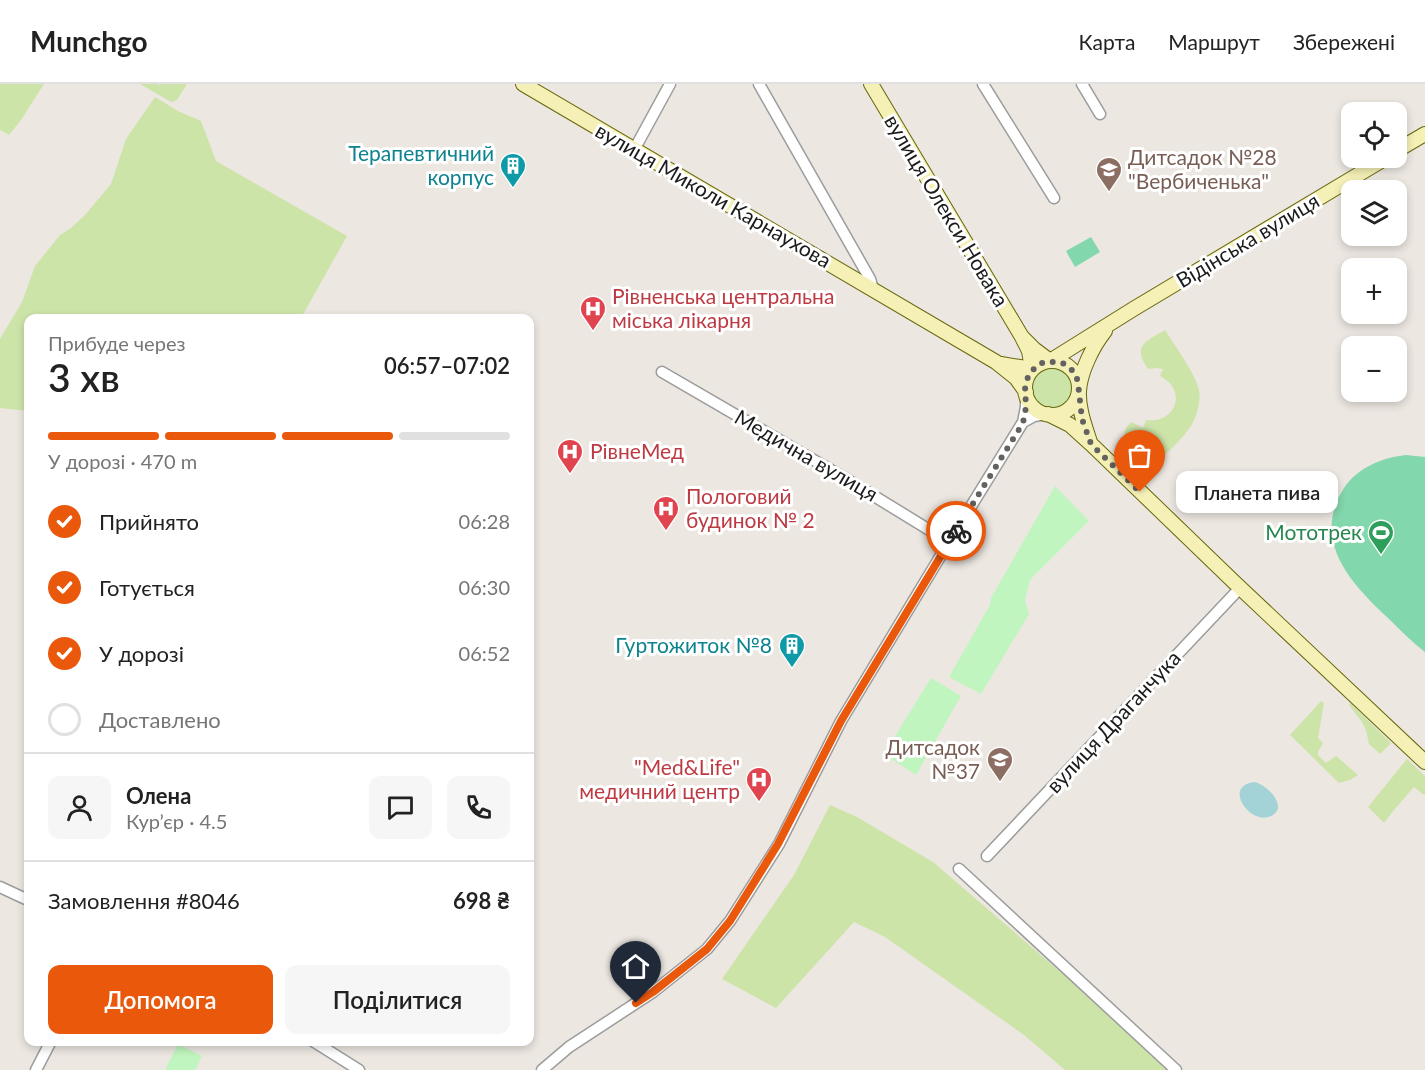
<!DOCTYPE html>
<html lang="uk">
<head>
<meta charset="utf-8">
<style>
  :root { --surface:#fff; --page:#f6f6f6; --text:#222; --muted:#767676; --line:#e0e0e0; --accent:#ea580c }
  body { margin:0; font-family:Lato,sans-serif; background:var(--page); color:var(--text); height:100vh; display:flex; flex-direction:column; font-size:22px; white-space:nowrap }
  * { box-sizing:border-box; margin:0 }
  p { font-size:20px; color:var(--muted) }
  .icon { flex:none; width:33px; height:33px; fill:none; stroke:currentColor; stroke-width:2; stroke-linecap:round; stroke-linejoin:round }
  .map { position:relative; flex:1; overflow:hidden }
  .details { position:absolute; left:24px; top:230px; width:510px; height:732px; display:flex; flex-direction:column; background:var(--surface); border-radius:12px; box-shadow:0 3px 9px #0003 }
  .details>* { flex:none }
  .tools { position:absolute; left:1341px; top:18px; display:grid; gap:12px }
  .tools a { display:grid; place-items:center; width:66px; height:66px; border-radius:12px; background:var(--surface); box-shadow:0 3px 9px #0003; font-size:30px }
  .pin { position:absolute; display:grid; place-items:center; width:51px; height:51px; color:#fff; margin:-62px -26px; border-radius:50% 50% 50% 0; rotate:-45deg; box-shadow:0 0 6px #0007 }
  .pin .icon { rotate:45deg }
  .courier { position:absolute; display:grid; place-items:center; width:60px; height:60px; margin:-30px; border:4px solid #ea580c; border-radius:50%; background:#fff; color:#222; box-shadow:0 2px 8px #0007 }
  .bubble { position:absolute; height:42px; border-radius:12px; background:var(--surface); box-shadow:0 3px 9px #0003; font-size:20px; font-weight:600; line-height:42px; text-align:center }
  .overview em { font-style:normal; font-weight:600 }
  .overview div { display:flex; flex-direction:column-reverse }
  .overview { display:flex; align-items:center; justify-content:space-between; height:102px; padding:0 24px }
  h1 { font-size:39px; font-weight:600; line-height:45px }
  .bar { display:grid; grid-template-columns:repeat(4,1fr); gap:9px 6px; align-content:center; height:72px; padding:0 24px }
  .bar i { height:8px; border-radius:4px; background:var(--line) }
  .bar .selected { background:var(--accent) }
  .bar p { grid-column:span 4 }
  .line { display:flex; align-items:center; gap:15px; padding:0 24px; border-top:2px solid var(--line) }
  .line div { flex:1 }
  .round { display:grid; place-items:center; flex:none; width:63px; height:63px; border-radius:12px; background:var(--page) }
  ol { padding:0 24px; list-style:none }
  li { display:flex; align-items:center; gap:18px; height:66px }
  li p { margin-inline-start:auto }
  li .icon { padding:6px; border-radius:50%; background:var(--accent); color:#fff; stroke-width:4 }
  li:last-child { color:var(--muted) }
  li i { width:33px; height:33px; border:3px solid var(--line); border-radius:50% }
  .cta { display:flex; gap:12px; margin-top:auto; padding:12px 24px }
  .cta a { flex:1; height:69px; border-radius:12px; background:var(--accent); color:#fff; font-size:24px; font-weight:600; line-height:69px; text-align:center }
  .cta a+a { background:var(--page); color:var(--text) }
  header { display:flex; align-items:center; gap:36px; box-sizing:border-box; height:84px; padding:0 30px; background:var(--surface); border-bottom:2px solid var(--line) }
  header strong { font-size:28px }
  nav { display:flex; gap:33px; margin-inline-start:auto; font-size:21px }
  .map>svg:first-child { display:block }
  .grass { fill:#cde4a9 }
  .park { fill:#c1f5bf }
  .pitch { fill:#83d7ac }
  .water { fill:#a3d2d7 }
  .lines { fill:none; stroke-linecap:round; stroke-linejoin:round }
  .street-casing { stroke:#9c9c9c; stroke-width:13 }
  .secondary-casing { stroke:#68670b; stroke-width:16 }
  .street { stroke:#fff; stroke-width:10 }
  .secondary { stroke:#f4f0b6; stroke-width:14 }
  .done { stroke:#646260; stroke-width:6; stroke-dasharray:0 10.8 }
  .route { stroke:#ea580c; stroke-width:8 }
  .labels { text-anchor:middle; stroke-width:6; stroke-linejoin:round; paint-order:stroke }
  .culture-label { font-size:21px; fill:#0d838f; stroke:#fff; text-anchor:end }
  .education-label { font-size:21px; fill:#785e54; stroke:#fff; text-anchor:start }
  .street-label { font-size:21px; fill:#1b1b1b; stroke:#fff }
  .health-label { font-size:21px; fill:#be3a42; stroke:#fff; text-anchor:start }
  .leisure-label { font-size:21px; fill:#27864d; stroke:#fff; text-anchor:end }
</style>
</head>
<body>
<header>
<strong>Munchgo</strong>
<nav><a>Карта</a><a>Маршрут</a><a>Збережені</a></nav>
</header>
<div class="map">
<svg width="1425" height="986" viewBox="0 0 1425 986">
  <rect width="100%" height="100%" fill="#ece7e1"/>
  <!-- grass -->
  <path class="grass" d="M0 0H44L21 36 9 51 0 46Z
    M140 0H157L160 1 161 0H187L177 16 171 18Z
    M155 13 178 27 201 37 216 77 347 152 301 234H28V327L0 324V255L22 218 35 182 60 151 71 144 85 131 111 100 126 55Z
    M1165 246C1174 260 1196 291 1199 306 1201 318 1197 332 1191 342 1181 357 1165 370 1153 383L1128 360 1124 351 1126 344 1131 338 1143 344 1146 336C1176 340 1188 306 1160 292L1163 285 1156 284 1148 285C1132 261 1145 258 1165 246Z
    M1030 304a22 22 0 1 1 44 0a22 22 0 1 1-44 0Z
    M1321 617 1324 619 1318 654 1323 659 1318 668V671L1326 679 1336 672 1358 691 1350 696 1339 699 1290 651Z
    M1350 619 1391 659 1380 670 1369 660 1366 646 1362 638 1349 621Z
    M1407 675 1425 692V710L1424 711 1414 703 1394 726 1384 739 1368 723Z
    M830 721 857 733 933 778 1174 986H1065L1024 951 885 853 854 838 776 924 722 895 794 791Z"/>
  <!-- park -->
  <path class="park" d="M1055 402 1089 437 1030 496 1025 516 1029 530 981 610 949 593 990 521 991 514Z
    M931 594 961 612 916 691 884 670Z
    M178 960 202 972 195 986H165Z"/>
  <!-- pitch -->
  <path class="pitch" d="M1091 153 1100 168 1075 183 1066 167Z
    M1406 371 1425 373V568C1412 558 1400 546 1388 534 1353 501 1313 460 1341 409 1354 385 1380 374 1406 371Z"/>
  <!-- water -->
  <path class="water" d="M1254 698C1269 701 1291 726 1268 733 1249 739 1223 702 1254 698Z"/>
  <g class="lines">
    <defs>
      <path id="street" d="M759 0 870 195 873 205
        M983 0 1054 114
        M1082 0 1100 30
        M634 66 670 0
        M662 288 843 393 949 458
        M1023 338 1034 332 1048 330
        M987 772 1240 504
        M959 785 1176 986
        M0 803 28 816
        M313 957 359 986
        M36 986 51 957
        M542 986 569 963 653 908 707 865 730 837 779 760 841 637 949 458 1023 338 1026 323V308"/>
      <path id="secondary" d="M523 0 996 278 1016 294 1026 308
        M871 0 1022 253 1029 267 1032 285 1001 280
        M1396 67 1425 50
        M1022 253 1034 265 1050 277 1135 224 1386 74
        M1025 304a27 27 0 1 1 54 0a27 27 0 1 1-54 0Z
        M1048 330 1070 341 1091 360 1234 498 1425 678
        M1090 358C1085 342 1078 324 1079 307 1080 288 1093 262 1105 247"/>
    </defs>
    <!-- street casing -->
    <use href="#street" class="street-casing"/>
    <!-- secondary casing -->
    <use href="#secondary" class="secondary-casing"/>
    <!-- street -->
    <use href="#street" class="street"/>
    <!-- secondary -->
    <use href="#secondary" class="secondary"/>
  </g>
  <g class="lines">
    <!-- done -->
    <path class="done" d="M956 447 1023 339 1026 323 1025 302 1029 290 1038 281 1044 278H1058L1065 280 1071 285 1076 291 1078 299 1082 335 1091 360 1140 408"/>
    <!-- route -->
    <path class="route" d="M636 919 653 908 707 865 730 837 778 760 841 637 956 447"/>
  </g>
  <!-- icons -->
  <defs>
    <symbol id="building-pin" viewBox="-11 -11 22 30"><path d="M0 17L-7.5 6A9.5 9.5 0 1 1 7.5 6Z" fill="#0f9aa8" stroke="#fff"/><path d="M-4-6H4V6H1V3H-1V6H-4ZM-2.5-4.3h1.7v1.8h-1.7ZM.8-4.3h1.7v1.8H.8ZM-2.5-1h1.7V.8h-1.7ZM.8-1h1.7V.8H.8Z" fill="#fff"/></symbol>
    <symbol id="school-pin" viewBox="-11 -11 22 30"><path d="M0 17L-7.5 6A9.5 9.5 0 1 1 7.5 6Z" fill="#8d6e63" stroke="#fff"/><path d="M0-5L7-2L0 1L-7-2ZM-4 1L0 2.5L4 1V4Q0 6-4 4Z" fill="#fff"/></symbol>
    <symbol id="hospital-pin" viewBox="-11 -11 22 30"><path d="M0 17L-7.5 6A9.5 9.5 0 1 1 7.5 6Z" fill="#e0444e" stroke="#fff"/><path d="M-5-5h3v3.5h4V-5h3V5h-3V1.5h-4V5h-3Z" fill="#fff"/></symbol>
    <symbol id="stadium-pin" viewBox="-11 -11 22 30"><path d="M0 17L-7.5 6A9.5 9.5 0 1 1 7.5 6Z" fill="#2e9e5b" stroke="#fff"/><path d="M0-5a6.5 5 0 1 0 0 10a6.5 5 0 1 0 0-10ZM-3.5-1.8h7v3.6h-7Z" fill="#fff"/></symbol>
  </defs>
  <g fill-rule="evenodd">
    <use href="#building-pin" x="498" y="67" width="30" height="40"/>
    <use href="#school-pin" x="1094" y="71" width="30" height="40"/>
    <use href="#hospital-pin" x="578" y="210" width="30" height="40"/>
    <use href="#hospital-pin" x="555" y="353" width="30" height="40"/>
    <use href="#hospital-pin" x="651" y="410" width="30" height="40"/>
    <use href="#stadium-pin" x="1366" y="434" width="30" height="40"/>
    <use href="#building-pin" x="777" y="547" width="30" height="40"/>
    <use href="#school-pin" x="985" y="661" width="30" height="40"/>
    <use href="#hospital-pin" x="744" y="681" width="30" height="40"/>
  </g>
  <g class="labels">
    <!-- culture labels -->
    <g class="culture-label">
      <text x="494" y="77">Терапевтичний<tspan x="494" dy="24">корпус</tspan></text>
      <text x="772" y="569">Гуртожиток №8</text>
    </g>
    <!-- education labels -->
    <g class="education-label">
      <text x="1128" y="81">Дитсадок №28<tspan x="1128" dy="24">"Вербиченька"</tspan></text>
      <text x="980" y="671" text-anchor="end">Дитсадок<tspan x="980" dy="24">№37</tspan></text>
    </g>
    <!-- street labels -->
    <g class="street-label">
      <text transform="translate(713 112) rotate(30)" y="7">вулиця Миколи Карнаухова</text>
      <text transform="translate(946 127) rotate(59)" y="7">вулиця Олекси Новака</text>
      <text transform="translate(1248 157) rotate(-31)" y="7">Відінська вулиця</text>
      <text transform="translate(806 372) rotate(30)" y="7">Медична вулиця</text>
      <text transform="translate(1114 638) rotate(-47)" y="7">вулиця Драганчука</text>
    </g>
    <!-- health labels -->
    <g class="health-label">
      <text x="612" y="220">Рівненська центральна<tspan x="612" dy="24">міська лікарня</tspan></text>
      <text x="590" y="375">РівнеМед</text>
      <text x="686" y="420">Пологовий<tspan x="686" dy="24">будинок № 2</tspan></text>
      <text x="740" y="691" text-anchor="end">"Med&amp;Life"<tspan x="740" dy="24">медичний центр</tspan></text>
    </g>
    <!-- leisure labels -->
    <g class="leisure-label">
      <text x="1362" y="456">Мототрек</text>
    </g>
  </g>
</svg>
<div class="tools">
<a><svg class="icon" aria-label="locate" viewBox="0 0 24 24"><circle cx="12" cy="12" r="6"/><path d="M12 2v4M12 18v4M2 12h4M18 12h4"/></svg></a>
<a><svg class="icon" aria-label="layers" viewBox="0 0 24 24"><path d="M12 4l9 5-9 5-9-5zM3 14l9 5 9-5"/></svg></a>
<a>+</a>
<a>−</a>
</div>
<div class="pin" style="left:1140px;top:408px;background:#ea580c"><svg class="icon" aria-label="bag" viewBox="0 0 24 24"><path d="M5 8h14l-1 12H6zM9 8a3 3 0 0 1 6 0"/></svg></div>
<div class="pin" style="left:636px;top:919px;background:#1f2937"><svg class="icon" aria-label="home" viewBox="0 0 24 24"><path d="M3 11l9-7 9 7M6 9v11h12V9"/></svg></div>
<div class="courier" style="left:956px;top:447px"><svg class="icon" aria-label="bike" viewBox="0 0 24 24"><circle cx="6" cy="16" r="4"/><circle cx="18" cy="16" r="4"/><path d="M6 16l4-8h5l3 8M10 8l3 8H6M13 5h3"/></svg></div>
<div class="bubble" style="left:1176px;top:387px;width:162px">Планета пива</div>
<section class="details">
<div class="overview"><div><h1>3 хв</h1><p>Прибуде через</p></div><em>06:57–07:02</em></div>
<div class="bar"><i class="selected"></i><i class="selected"></i><i class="selected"></i><i></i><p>У дорозі · 470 m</p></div>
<ol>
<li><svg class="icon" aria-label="check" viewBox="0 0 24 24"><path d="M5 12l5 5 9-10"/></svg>Прийнято<p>06:28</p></li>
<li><svg class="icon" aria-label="check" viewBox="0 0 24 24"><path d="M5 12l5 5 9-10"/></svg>Готується<p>06:30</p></li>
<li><svg class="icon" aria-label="check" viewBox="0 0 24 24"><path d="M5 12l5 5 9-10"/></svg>У дорозі<p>06:52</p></li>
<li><i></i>Доставлено</li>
</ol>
<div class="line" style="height:108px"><a class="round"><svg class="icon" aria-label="person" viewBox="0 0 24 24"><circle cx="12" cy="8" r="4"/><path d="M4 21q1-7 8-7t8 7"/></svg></a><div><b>Олена</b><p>Кур’єр · 4.5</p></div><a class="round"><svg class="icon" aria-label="chat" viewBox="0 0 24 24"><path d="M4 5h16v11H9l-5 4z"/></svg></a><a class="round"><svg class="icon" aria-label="phone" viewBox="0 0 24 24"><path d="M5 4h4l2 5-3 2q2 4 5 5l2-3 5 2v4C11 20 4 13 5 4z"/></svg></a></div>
<div class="line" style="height:78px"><div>Замовлення #8046</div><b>698 ₴</b></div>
<div class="cta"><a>Допомога</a><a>Поділитися</a></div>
</section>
</div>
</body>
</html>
